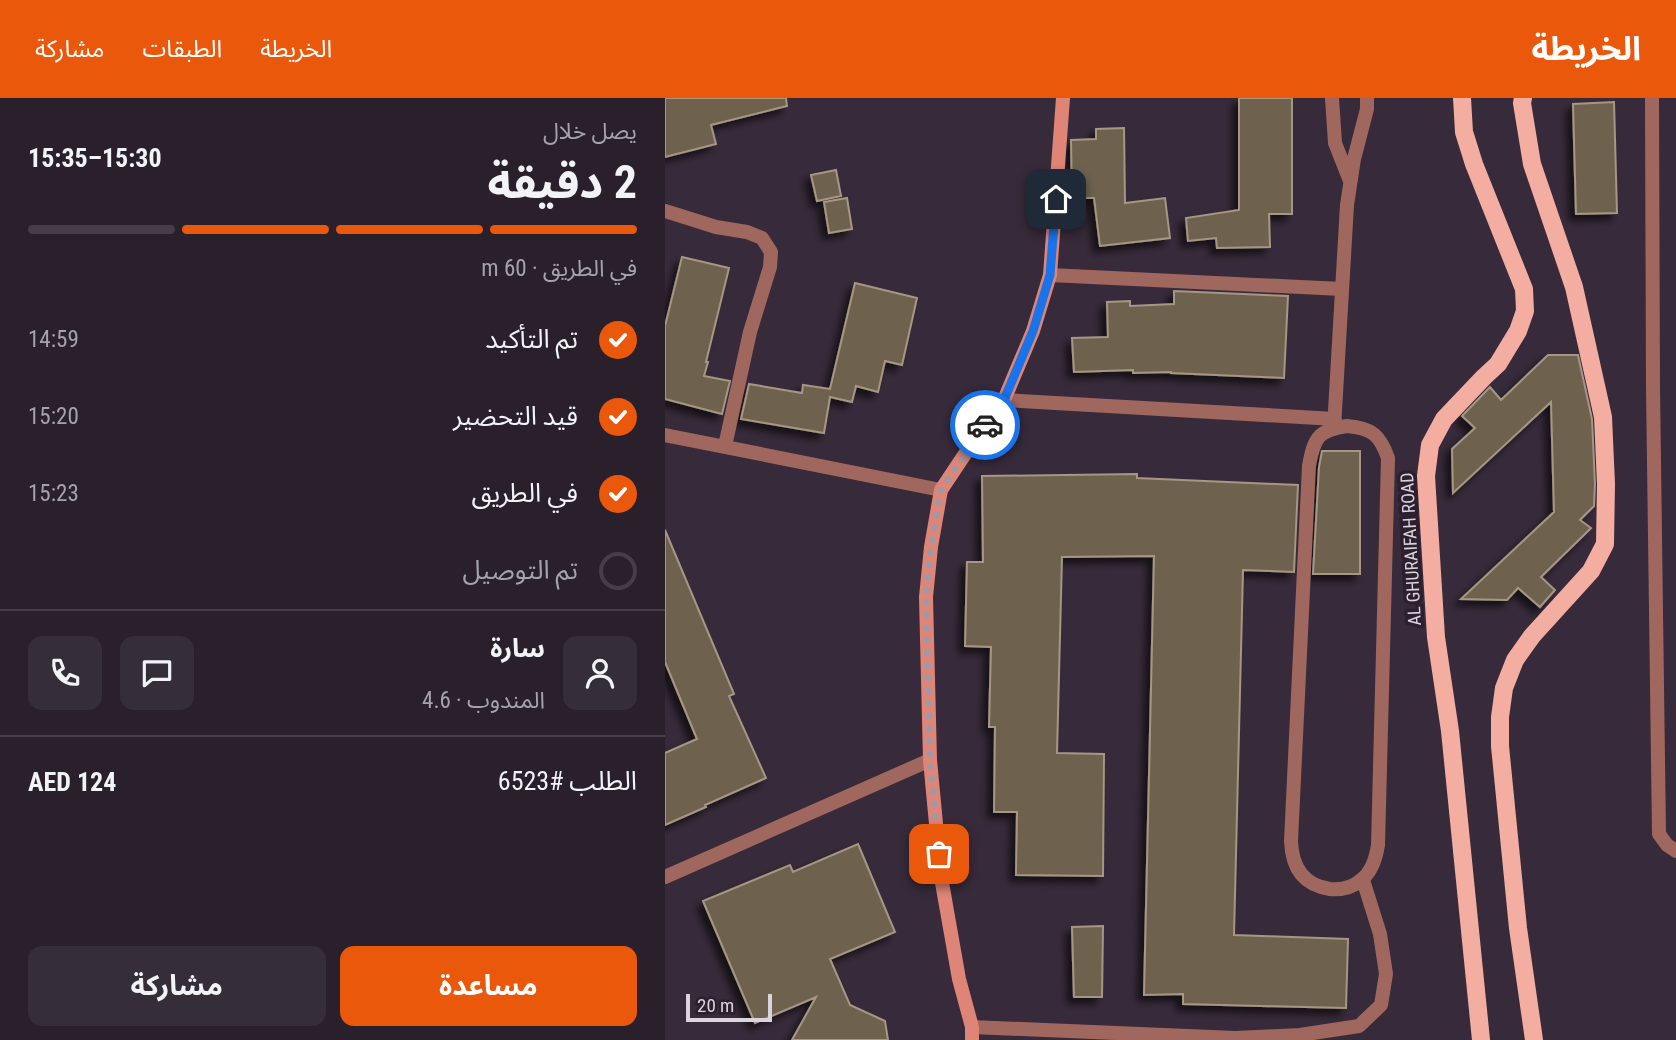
<!DOCTYPE html>
<html lang="ar">
<head>
<meta charset="utf-8">
<style>
  :root { --surface:#29202c; --page:#352d38; --text:#f1f3f6; --muted:#a5a3a9; --line:#453e48; --accent:#ea580c }
  body { margin:0; font-family:"Roboto Condensed","Noto Sans Arabic",sans-serif; background:var(--page); color:var(--text); direction:rtl; height:100vh; display:flex; flex-direction:column; font-size:26px; white-space:nowrap }
  * { box-sizing:border-box; margin:0 }
  p { font-size:23px; color:var(--muted) }
  .icon { flex:none; width:38px; height:38px; fill:none; stroke:currentColor; stroke-width:2; stroke-linecap:round; stroke-linejoin:round }
  .map { position:relative; flex:1; overflow:hidden; direction:ltr }
  .drawer { display:flex; flex-direction:column; background:var(--surface); width:665px }
  .drawer>* { flex:none }
  .scale { position:absolute; left:21px; bottom:18px; width:86px; box-sizing:border-box; padding-left:7px; border:4px solid #dbd3dd; border-top:0; font-size:19px; line-height:24px; white-space:nowrap; color:#dbd3dd; -webkit-text-stroke:5px #2c202f; paint-order:stroke }
  .pin { position:absolute; display:grid; place-items:center; width:60px; height:60px; color:#fff; margin:-30px; border-radius:14px; box-shadow:0 4px 10px #0006 }
  .courier { position:absolute; display:grid; place-items:center; width:70px; height:70px; margin:-35px; border:5px solid #1a73e8; border-radius:50%; background:#fff; color:#222; box-shadow:0 2px 9px #0007 }
  .headline em { font-style:normal; font-weight:700 }
  .headline div { display:flex; flex-direction:column-reverse }
  .headline { display:flex; align-items:center; justify-content:space-between; height:119px; padding:0 28px }
  h1 { font-size:46px; font-weight:700; line-height:52px }
  .bar { display:grid; grid-template-columns:repeat(4,1fr); gap:10px 7px; align-content:center; height:84px; padding:0 28px }
  .bar i { height:9px; border-radius:5px; background:var(--line) }
  .bar .on { background:var(--accent) }
  .bar p { grid-column:span 4 }
  .line { display:flex; align-items:center; gap:18px; padding:0 28px; border-top:2px solid var(--line) }
  .line div { flex:1 }
  .round { display:grid; place-items:center; flex:none; width:74px; height:74px; border-radius:14px; background:var(--page) }
  ol { padding:0 28px; list-style:none }
  li { display:flex; align-items:center; gap:21px; height:77px }
  li p { margin-inline-start:auto }
  li .icon { padding:7px; border-radius:50%; background:var(--accent); color:#fff; stroke-width:4 }
  li:last-child { color:var(--muted) }
  li i { width:38px; height:38px; border:4px solid var(--line); border-radius:50% }
  .action { display:flex; gap:14px; margin-top:auto; padding:14px 28px }
  .action a { flex:1; height:80px; border-radius:14px; background:var(--accent); color:#fff; font-size:28px; font-weight:700; line-height:80px; text-align:center }
  .action a+a { background:var(--page); color:var(--text) }
  header { display:flex; align-items:center; gap:42px; box-sizing:border-box; height:98px; padding:0 35px; background:var(--accent); color:#fff }
  header strong { font-size:33px }
  nav { display:flex; gap:38px; margin-inline-start:auto; font-size:24px }
  main { display:flex; flex:1; min-height:0 }
  .map>svg:first-child { display:block }
  .building { fill:#6e624f; stroke:#a59783; stroke-width:2; filter:url(#shadow) }
  .lines { fill:none; stroke-linecap:round; stroke-linejoin:round }
  .lane { stroke:#a0675e; stroke-width:14 }
  .street { stroke:#a0675e; stroke-width:14 }
  .secondary { stroke:#df8577; stroke-width:14 }
  .primary { stroke:#f3ada1; stroke-width:18 }
  .done { stroke:#a298a4; stroke-width:7; stroke-dasharray:0 12.6 }
  .route { stroke:#1a73e8; stroke-width:9 }
  .labels { text-anchor:middle; stroke-width:7; stroke-linejoin:round; paint-order:stroke }
  .street-label { font-size:18px; fill:#dbd3dd; stroke:#2c202f }
</style>
</head>
<body>
<header>
<strong>الخريطة</strong>
<nav><a>الخريطة</a><a>الطبقات</a><a>مشاركة</a></nav>
</header>
<main>
<div class="map">
<svg width="1011" height="942" viewBox="0 0 1011 942">
  <defs>
    <filter id="shadow"><feDropShadow dx="-6" dy="6" stdDeviation="3.5" flood-color="#0009"/></filter>
  </defs>
  <rect width="100%" height="100%" fill="#372a3a"/>
  <!-- building -->
  <path class="building" d="M0 0H121L122 8 46 27 51 46 0 59Z
    M574 0H627V116H604L605 149 552 150 551 140 523 143 521 120 574 112Z
    M949 4 952 115 911 116 908 6Z
    M459 30 460 105 500 100 505 140 435 148 429 100H407L406 42 431 41V31Z
    M171 72 176 98 152 103 146 77Z
    M182 100 187 131 164 135 159 104Z
    M17 159 64 170 41 264H43L39 278 65 283 57 316 0 301V228Z
    M190 185 252 200 237 267 220 263 213 294 191 288 187 304 165 299 159 335 76 321 84 286 137 295 138 287 165 291Z
    M509 193 623 198 619 280 506 275V274L468 275V272L409 274 407 240 443 239 442 204 465 203V208L509 206Z
    M883 257H913L927 321 930 386 929 408 915 422 926 430 876 479 890 492 875 509 853 490 842 502 796 501 889 414 886 304 788 395 787 351 810 330 797 318 825 289 836 302Z
    M657 353H695V476H648L654 369Z
    M472 376V380L633 387 629 474 578 472 569 837 683 841 681 910 518 906V896L479 897 489 458 397 459 392 655 439 656 438 778 351 777 352 714H329L330 629H324L326 549 300 548 302 464H318L317 378Z
    M0 432 69 596 64 598 101 680 40 707 41 709 0 727V655L32 641 0 564Z
    M193 746 230 834 165 861 185 907 220 923 223 942H127L151 899 90 925 38 803 125 767 128 774Z
    M438 828 437 899H409L407 829Z"/>
  <g class="lines">
    <!-- lane -->
    <path class="lane" d="M667 0 670 45 685 83
      M385 177 677 191
      M339 302 670 321
      M682 328C707 330 715 337 723 360L713 747C711 760 707 774 696 782 687 790 676 792 665 791 638 787 627 769 626 743L644 368C649 340 653 332 682 328Z
      M669 330 682 107 689 61 702 11V0"/>
    <!-- street -->
    <path class="street" d="M987 0 988 290 994 736 1002 747 1011 753
      M0 113 51 129 82 134 97 140 106 154 105 169 85 234 60 348
      M0 337 276 392
      M0 779 265 662
      M307 929 570 940 635 937 694 928 716 907 721 876 715 836 698 782"/>
    <!-- secondary -->
    <path class="secondary" d="M307 942V929L294 881 276 779 265 662 261 499 266 449 276 392 308 344 339 302 368 233 385 177 398 0"/>
    <!-- primary -->
    <path class="primary" d="M797 0 799 34 809 66 859 191 860 213 853 233 833 266 819 279 779 321 765 347 761 378 771 539 785 633 816 942
      M858 0 857 5 867 66 909 189 938 319 941 386 940 446 926 473 867 538 850 562 839 590 835 619V648L853 830 869 942"/>
  </g>
  <g class="lines">
    <!-- done -->
    <path class="done" d="M274 756 265 662 261 499 266 449 276 392 320 327"/>
    <!-- route -->
    <path class="route" d="M320 327 339 302 368 233 385 177 391 101"/>
  </g>
  <g class="labels">
    <!-- street labels -->
    <g class="street-label">
      <text transform="translate(746 451) rotate(-93)" y="6">AL GHURAIFAH ROAD</text>
    </g>
  </g>
</svg>
<div class="scale">20 m</div>
<div class="pin" style="left:274px;top:756px;background:#ea580c"><svg class="icon" aria-label="bag" viewBox="0 0 24 24"><path d="M5 8h14l-1 12H6zM9 8a3 3 0 0 1 6 0"/></svg></div>
<div class="pin" style="left:391px;top:101px;background:#1f2937"><svg class="icon" aria-label="home" viewBox="0 0 24 24"><path d="M3 11l9-7 9 7M6 9v11h12V9"/></svg></div>
<div class="courier" style="left:320px;top:327px"><svg class="icon" aria-label="car" viewBox="0 0 24 24"><path d="M5 17H2v-5l4-1 3-4h7l3 4 3 1v5h-3M9 17h6M6 11h13"/><circle cx="7" cy="17" r="2"/><circle cx="17" cy="17" r="2"/></svg></div>
</div>
<section class="drawer">
<div class="headline"><div><h1>2 دقيقة</h1><p>يصل خلال</p></div><em>15:30–15:35</em></div>
<div class="bar"><i class="on"></i><i class="on"></i><i class="on"></i><i></i><p>في الطريق · 60 m</p></div>
<ol>
<li><svg class="icon" aria-label="check" viewBox="0 0 24 24"><path d="M5 12l5 5 9-10"/></svg>تم التأكيد<p>14:59</p></li>
<li><svg class="icon" aria-label="check" viewBox="0 0 24 24"><path d="M5 12l5 5 9-10"/></svg>قيد التحضير<p>15:20</p></li>
<li><svg class="icon" aria-label="check" viewBox="0 0 24 24"><path d="M5 12l5 5 9-10"/></svg>في الطريق<p>15:23</p></li>
<li><i></i>تم التوصيل</li>
</ol>
<div class="line" style="height:126px"><a class="round"><svg class="icon" aria-label="person" viewBox="0 0 24 24"><circle cx="12" cy="8" r="4"/><path d="M4 21q1-7 8-7t8 7"/></svg></a><div><b>سارة</b><p>المندوب · 4.6</p></div><a class="round"><svg class="icon" aria-label="chat" viewBox="0 0 24 24"><path d="M4 5h16v11H9l-5 4z"/></svg></a><a class="round"><svg class="icon" aria-label="phone" viewBox="0 0 24 24"><path d="M5 4h4l2 5-3 2q2 4 5 5l2-3 5 2v4C11 20 4 13 5 4z"/></svg></a></div>
<div class="line" style="height:91px"><div>الطلب #6523</div><b>AED 124</b></div>
<div class="action"><a>مساعدة</a><a>مشاركة</a></div>
</section>
</main>
</body>
</html>
